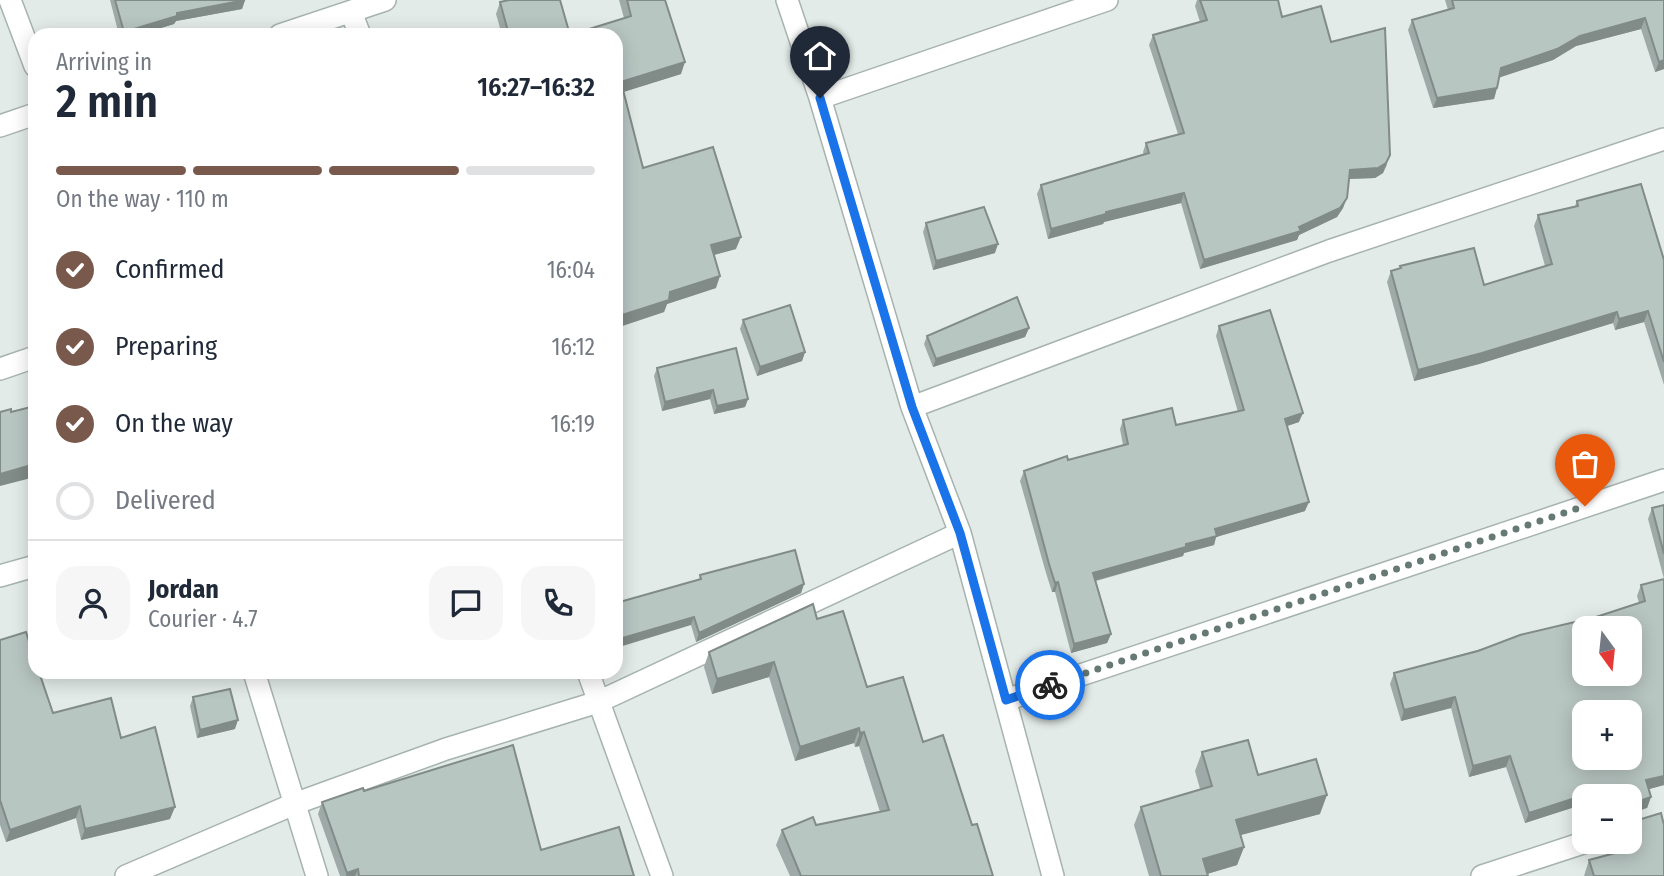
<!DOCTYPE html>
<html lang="en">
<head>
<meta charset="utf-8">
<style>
  :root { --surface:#fff; --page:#f6f6f7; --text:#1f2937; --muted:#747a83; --line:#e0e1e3; --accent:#79594c }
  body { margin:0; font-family:"Fira Sans Condensed",sans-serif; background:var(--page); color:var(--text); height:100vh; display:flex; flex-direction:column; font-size:26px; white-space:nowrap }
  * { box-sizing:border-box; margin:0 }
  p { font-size:23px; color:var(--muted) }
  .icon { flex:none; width:38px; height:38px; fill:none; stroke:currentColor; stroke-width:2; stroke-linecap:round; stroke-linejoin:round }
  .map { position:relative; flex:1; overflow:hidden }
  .sheet { position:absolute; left:28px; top:28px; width:595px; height:651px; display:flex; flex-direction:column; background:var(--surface); border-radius:21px; box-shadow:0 4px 18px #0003 }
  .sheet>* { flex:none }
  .needle { width:46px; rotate:165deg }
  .buttons { position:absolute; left:1572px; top:616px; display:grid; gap:14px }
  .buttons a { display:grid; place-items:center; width:70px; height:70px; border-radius:14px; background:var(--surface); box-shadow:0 4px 18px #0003; font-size:35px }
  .pin { position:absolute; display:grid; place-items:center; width:60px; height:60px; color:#fff; margin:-72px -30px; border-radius:50% 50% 50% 0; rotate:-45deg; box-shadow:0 0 7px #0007 }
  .pin .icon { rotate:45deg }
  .courier { position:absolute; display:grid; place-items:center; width:70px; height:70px; margin:-35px; border:5px solid #1a73e8; border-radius:50%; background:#fff; color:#222; box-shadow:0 2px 9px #0007 }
  .summary em { font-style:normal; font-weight:600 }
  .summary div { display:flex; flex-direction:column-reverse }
  .summary { display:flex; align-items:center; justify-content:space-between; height:119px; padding:0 28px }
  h1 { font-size:46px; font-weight:600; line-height:52px }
  .bar { display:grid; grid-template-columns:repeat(4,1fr); gap:10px 7px; align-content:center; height:84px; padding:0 28px }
  .bar i { height:9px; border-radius:5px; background:var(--line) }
  .bar .active { background:var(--accent) }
  .bar p { grid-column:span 4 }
  .line { display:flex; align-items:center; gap:18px; padding:0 28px; border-top:2px solid var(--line) }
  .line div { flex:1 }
  .round { display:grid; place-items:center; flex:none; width:74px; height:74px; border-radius:21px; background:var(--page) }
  ol { padding:0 28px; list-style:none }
  li { display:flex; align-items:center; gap:21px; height:77px }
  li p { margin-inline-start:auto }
  li .icon { padding:7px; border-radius:50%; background:var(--accent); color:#fff; stroke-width:4 }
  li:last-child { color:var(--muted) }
  li i { width:38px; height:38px; border:4px solid var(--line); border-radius:50% }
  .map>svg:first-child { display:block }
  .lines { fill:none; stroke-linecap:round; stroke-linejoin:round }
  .minor-casing { stroke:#a6b3af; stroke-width:24 }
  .minor { stroke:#fff; stroke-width:21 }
  .wall { fill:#9eaaa7 }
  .shaded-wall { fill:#818b88 }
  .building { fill:#b8c6c2; stroke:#818b88; stroke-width:2; fill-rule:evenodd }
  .done { stroke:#677975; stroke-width:7; stroke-dasharray:0 12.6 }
  .route { stroke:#1a73e8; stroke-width:9 }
</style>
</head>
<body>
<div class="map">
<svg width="1664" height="876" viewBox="0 0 1664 876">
  <rect width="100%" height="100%" fill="#e3ebe8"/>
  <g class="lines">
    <defs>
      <path id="minor" d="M10 0 35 66
        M787 0 820 98 912 407 960 533 1053 876
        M351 12 360 35
        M280 35 385 0
        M820 98 1107 0
        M0 126 35 114
        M0 369 35 357
        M912 407 1329 251 1664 139
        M0 576 35 566
        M254 672 317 876
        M588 672 662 876
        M1006 700 1664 480
        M126 876 294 804 446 749 598 702 960 533
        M1482 876 1586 842"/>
    </defs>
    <!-- minor casing -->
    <use href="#minor" class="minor-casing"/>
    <!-- minor -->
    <use href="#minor" class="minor"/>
  </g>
  <!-- wall -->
  <path class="wall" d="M110 0H245L242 9 176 21 174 24 138 35H119Z
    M619 0H665L681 74 623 92 643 168 736 249 714 255 716 288 667 304 664 312 616 328V35L624 18Z
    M1197 0H1278L1282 17 1331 42 1387 165 1383 173 1375 178 1349 179 1343 208 1337 217 1299 235 1297 240 1200 269 1181 203 1104 222 1103 224 1048 239 1037 194 1041 185 1144 155 1143 152 1146 143 1178 134 1149 45 1153 35 1200 22 1195 6Z
    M1445 0H1664V69L1655 72 1641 29 1576 46 1553 60 1499 77 1497 88 1494 99 1433 108 1408 30 1412 20 1448 10Z
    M500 2 570 35H502L496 14Z
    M1577 201 1664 260V385L1644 322 1615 330 1613 323 1479 364 1414 381 1387 282 1391 271 1400 269V266L1484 285 1545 266 1534 226 1538 215 1575 206Z
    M926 223 995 253 933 270 923 232Z
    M743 320 805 352 802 361 757 376 740 329Z
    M1219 326 1299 422 1287 426 1305 511 1216 537 1214 545 1184 553 1183 556 1096 581 1111 634 1107 643 1071 653 1055 592H1052L1046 573 1020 481 1024 471 1123 445 1120 429 1123 420 1176 425 1238 412 1216 336Z
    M1029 328 1025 337 933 367 924 344 927 336Z
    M657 368 748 399 745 407 714 414 710 399 662 411 654 376Z
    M1664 505V785L1649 789 1651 797 1647 808 1629 796H1584V804L1525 823 1506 767 1469 777 1451 708 1401 721 1390 684 1394 673 1596 617 1639 603 1637 596 1641 585 1664 579 1648 519 1652 508Z
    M700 575 804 584 801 593 696 642 691 625Z
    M817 619 867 687 923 742 972 825 993 876H790L776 845 782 830 816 825 880 812 859 746 855 747 854 743 795 761 769 677 712 694 704 667 709 652Z
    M0 640 53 713 121 738 170 819 81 840 76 818 6 842 0 825Z
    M193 697 235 729 197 738 190 706Z
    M1202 752 1258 775 1320 814 1241 835 1244 847 1237 865 1207 874 1208 876H1149L1134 825 1141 807 1200 789 1195 771Z
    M364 791 541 850 634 876H340L318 814 322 802Z
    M1629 829 1664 876H1584L1589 860 1622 851 1620 842H1629Z"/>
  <!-- shaded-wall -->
  <path class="shaded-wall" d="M245 0 242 9 176 21 174 24 138 35H122L124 32 177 13Z
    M1645 18 1641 29 1576 46 1553 60 1498 78 1501 68 1580 36Z
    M1664 60V69L1655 72 1659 62Z
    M685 62 681 74 617 94 621 82Z
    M1497 88 1494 99 1433 108 1437 98Z
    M1390 155 1383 173 1375 178 1347 179 1350 170Z
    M1184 193 1181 203 1104 222 1103 224 1048 239 1051 229 1106 212Z
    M1347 198 1343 208 1337 217 1299 235 1297 240 1200 269 1204 260 1299 227Z
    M741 237 736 249 706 257 711 245Z
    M998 244 995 253 933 270 936 261Z
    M720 276 716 288 667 304 664 312 616 328V317L670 292Z
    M1648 311 1644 322 1615 330 1619 319Z
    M1617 312 1613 323 1479 364 1414 381 1418 370Z
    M1029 328 1025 337 933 367 936 359Z
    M805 352 802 361 757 376 760 367Z
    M713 390 710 399 662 411 665 402Z
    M748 399 745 407 714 414 717 406Z
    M1303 413 1299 422 1281 428 1285 419Z
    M35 464V477L0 486V474Z
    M1309 502 1305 511 1216 537 1214 545 1184 553 1183 556 1090 582 1093 573 1186 544 1215 529Z
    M1058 582 1055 592H1052L1055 583Z
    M804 584 801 593 696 642 699 633Z
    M694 617 691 625 616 648V640Z
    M1111 634 1107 643 1071 653 1074 644Z
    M774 662 769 677 712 694 717 679Z
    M1455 697 1451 708 1401 721 1404 710Z
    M238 720 235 729 197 738 200 730Z
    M859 728 854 743 795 761 800 747Z
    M864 732 859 746 855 747 860 733Z
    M1510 756 1506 767 1469 777 1473 766Z
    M1664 776V785L1642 791 1646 780Z
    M1612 786 1608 796H1584V804L1525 823 1529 813Z
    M1327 795 1320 814 1229 838 1236 820Z
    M1651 797 1647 808 1629 814V805Z
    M80 806 76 818 6 842 10 830Z
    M175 807 170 819 81 840 85 829Z
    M1244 847 1237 865 1200 876 1203 859Z
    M358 869 355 876H346L347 873Z"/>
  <!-- building -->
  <path class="building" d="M115 0H245L177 13V16L124 32Z
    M509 0H560L570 35H509L500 2Z
    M627 0H665L685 62 621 82 643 168 713 147 741 237 711 245 720 276 670 292 669 300 616 317V35H570L631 16Z
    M1200 0H1278L1282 17 1321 6 1331 42 1385 28 1390 155 1386 163 1378 168 1350 170 1347 198 1340 208 1299 227 1301 231 1204 260 1184 193 1106 212V214L1051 229 1041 185 1149 153 1146 143 1184 133 1153 35 1207 20Z
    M1452 0H1664V60L1659 62 1645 18 1580 36 1557 49 1501 68 1497 88 1437 98 1412 20 1454 8Z
    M1641 184 1664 260V362L1648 311 1619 319 1617 312 1482 353 1418 370 1391 271 1401 268 1400 266 1474 248 1484 285 1552 264 1538 215 1578 206 1577 201Z
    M984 207 998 244 936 261 926 223Z
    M1017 297 1029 328 936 359 927 336Z
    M790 305 805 352 760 367 743 320Z
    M1270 310 1303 413 1285 419 1309 502 1215 529 1217 536 1186 544V547L1093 573 1111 634 1074 644 1058 582 1055 583 1049 564 1024 471 1067 456 1068 460 1128 444 1123 420 1172 408 1176 425 1244 410 1219 326Z
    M736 348 748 399 717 406 713 390 665 402 657 368Z
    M35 406V464L0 474V412L11 409V412Z
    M1664 505V554L1652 508Z
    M795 550 804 584 699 633 694 617 616 640V603L701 579 700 575Z
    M1664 579V776L1646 780 1651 797 1629 805V796H1614L1612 786 1529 813 1510 756 1473 766 1455 697 1404 710 1394 673 1478 651 1520 635 1596 617 1645 601 1641 585ZM1584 628H1629V674H1584ZM1584 712H1629V758H1584Z
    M813 604 817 619 843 611 867 687 903 677 923 742 943 735 972 825 977 824 993 876H801L782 830 813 817 816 825 889 810 864 732 860 733 859 728 800 747 774 662 717 679 709 652Z
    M26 632 35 660V672H39L53 713 111 698 121 738 155 727 175 807 85 829 80 806 10 830 0 800V640Z
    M230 689 238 720 200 730 193 697Z
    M1248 740 1258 775 1316 759 1327 795 1236 820 1244 847 1203 859 1208 876H1161L1141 807 1212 786 1202 752Z
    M513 745 541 850 619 827 634 876H359L358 869 347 873 322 802 363 788 364 791Z
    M1661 813 1664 825V876H1594L1589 860 1634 848 1629 829V817L1635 821Z"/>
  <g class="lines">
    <!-- done -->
    <path class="done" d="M1050 685 1585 506"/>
    <!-- route -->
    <path class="route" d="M820 98 912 407 960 533 1006 700 1050 685"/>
  </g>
</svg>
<div class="buttons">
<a><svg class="needle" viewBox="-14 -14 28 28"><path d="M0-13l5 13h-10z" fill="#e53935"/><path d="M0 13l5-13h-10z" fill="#747a83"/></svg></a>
<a>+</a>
<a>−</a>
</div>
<div class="pin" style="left:1585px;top:506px;background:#ea580c"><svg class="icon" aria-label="bag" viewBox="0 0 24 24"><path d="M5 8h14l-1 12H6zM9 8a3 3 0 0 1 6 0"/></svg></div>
<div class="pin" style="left:820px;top:98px;background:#1f2937"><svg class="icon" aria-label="home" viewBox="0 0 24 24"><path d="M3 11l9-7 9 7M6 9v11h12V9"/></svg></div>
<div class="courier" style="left:1050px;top:685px"><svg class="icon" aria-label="bike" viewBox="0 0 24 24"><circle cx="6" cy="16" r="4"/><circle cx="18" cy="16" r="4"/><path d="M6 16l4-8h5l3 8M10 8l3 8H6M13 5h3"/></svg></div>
<section class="sheet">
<div class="summary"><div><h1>2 min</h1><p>Arriving in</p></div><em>16:27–16:32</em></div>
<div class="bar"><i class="active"></i><i class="active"></i><i class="active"></i><i></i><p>On the way · 110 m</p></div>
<ol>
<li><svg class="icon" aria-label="check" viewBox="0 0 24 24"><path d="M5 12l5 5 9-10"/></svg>Confirmed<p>16:04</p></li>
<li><svg class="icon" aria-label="check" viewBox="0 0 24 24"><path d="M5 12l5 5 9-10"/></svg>Preparing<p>16:12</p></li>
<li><svg class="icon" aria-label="check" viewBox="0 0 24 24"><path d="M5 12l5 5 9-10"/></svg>On the way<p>16:19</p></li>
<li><i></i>Delivered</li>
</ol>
<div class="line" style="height:126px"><a class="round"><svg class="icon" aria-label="person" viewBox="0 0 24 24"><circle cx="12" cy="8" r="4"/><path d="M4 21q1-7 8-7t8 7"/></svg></a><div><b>Jordan</b><p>Courier · 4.7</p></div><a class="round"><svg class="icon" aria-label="chat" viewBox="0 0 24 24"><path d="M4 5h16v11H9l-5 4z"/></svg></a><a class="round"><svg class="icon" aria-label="phone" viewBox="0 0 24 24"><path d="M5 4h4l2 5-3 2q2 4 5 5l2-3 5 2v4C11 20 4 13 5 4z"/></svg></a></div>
</section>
</div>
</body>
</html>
